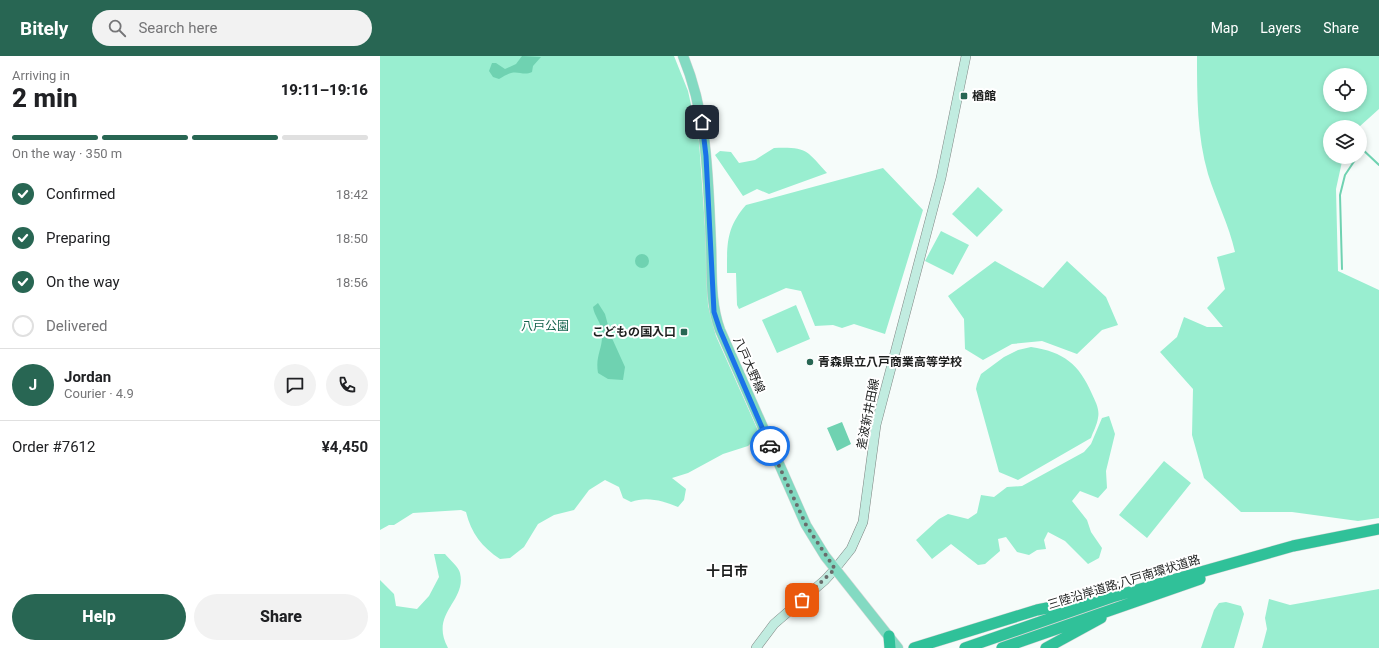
<!DOCTYPE html>
<html lang="en">
<head>
<meta charset="utf-8">
<style>
  :root { --surface:#fff; --page:#f2f2f2; --text:#202124; --muted:#757577; --line:#e0e0e0; --accent:#286653 }
  body { margin:0; font-family:Roboto,"Noto Sans JP",sans-serif; background:var(--page); color:var(--text); height:100vh; display:flex; flex-direction:column; font-size:15px; white-space:nowrap }
  * { box-sizing:border-box; margin:0 }
  p { font-size:13px; color:var(--muted) }
  .icon { flex:none; width:22px; height:22px; fill:none; stroke:currentColor; stroke-width:2; stroke-linecap:round; stroke-linejoin:round }
  .map { position:relative; flex:1; overflow:hidden }
  .sheet { display:flex; flex-direction:column; background:var(--surface); width:380px }
  .sheet>* { flex:none }
  .tools { position:absolute; left:943px; top:12px; display:grid; gap:8px }
  .tools a { display:grid; place-items:center; width:44px; height:44px; border-radius:50%; background:var(--surface); box-shadow:0 2px 6px #0003; font-size:20px }
  .pin { position:absolute; display:grid; place-items:center; width:34px; height:34px; color:#fff; margin:-17px; border-radius:8px; box-shadow:0 2px 6px #0006 }
  .courier { position:absolute; display:grid; place-items:center; width:40px; height:40px; margin:-20px; border:3px solid #1a73e8; border-radius:50%; background:#fff; color:#222; box-shadow:0 1px 5px #0007 }
  .summary em { font-style:normal; font-weight:800 }
  .summary div { display:flex; flex-direction:column-reverse }
  .summary { display:flex; align-items:center; justify-content:space-between; height:68px; padding:0 12px }
  h1 { font-size:26px; font-weight:800; line-height:30px }
  .bar { display:grid; grid-template-columns:repeat(4,1fr); gap:6px 4px; align-content:center; height:48px; padding:0 12px }
  .bar i { height:5px; border-radius:3px; background:var(--line) }
  .bar .selected { background:var(--accent) }
  .bar p { grid-column:span 4 }
  .line { display:flex; align-items:center; gap:10px; padding:0 12px; border-top:1px solid var(--line) }
  .line div { flex:1 }
  .round { display:grid; place-items:center; flex:none; width:42px; height:42px; border-radius:21px; background:var(--page) }
  ol { padding:0 12px; list-style:none }
  li { display:flex; align-items:center; gap:12px; height:44px }
  li p { margin-inline-start:auto }
  li .icon { padding:4px; border-radius:50%; background:var(--accent); color:#fff; stroke-width:4 }
  li:last-child { color:var(--muted) }
  li i { width:22px; height:22px; border:2px solid var(--line); border-radius:50% }
  .primary-button { display:flex; gap:8px; margin-top:auto; padding:8px 12px }
  .primary-button a { flex:1; height:46px; border-radius:24px; background:var(--accent); color:#fff; font-size:16px; font-weight:800; line-height:46px; text-align:center }
  .primary-button a+a { background:var(--page); color:var(--text) }
  header { display:flex; align-items:center; gap:24px; box-sizing:border-box; height:56px; padding:0 20px; background:var(--accent); color:#fff }
  header strong { font-size:19px }
  nav { display:flex; gap:22px; margin-inline-start:auto; font-size:14px }
  .search { width:280px; height:36px; background:var(--page); display:flex; align-items:center; gap:10px; box-sizing:border-box; padding:0 14px; border-radius:22px; color:var(--muted); font-size:15px }
  main { display:flex; flex:1; min-height:0 }
  .map>svg:first-child { display:block }
  .green { fill:#99eed0; fill-rule:evenodd }
  .water { fill:#6fd2b1 }
  .lines { fill:none; stroke-linecap:round; stroke-linejoin:round }
  .stream { stroke:#6fd2b1; stroke-width:2 }
  .secondary-casing { stroke:#7e8481; stroke-width:10 }
  .primary-casing { stroke:#d6d7d6; stroke-width:11 }
  .highway-casing { stroke:#d6d7d6; stroke-width:12 }
  .secondary { stroke:#c1ece0; stroke-width:9 }
  .primary { stroke:#83dac2; stroke-width:10 }
  .highway { stroke:#30c199; stroke-width:11 }
  .done { stroke:#696c6b; stroke-width:4; stroke-dasharray:0 7.2 }
  .route { stroke:#1a73e8; stroke-width:5 }
  .poi-dot { fill:#286653; stroke:#fff; stroke-width:1.5 }
  .labels { text-anchor:middle; stroke-width:4; stroke-linejoin:round; paint-order:stroke }
  .poi-label { font-size:12px; font-weight:bold; fill:#1d1f1e; stroke:#fff; text-anchor:start }
  .park-label { font-size:12px; fill:#14634d; stroke:#fff }
  .street-label { font-size:12px; fill:#1d1f1e; stroke:#fff }
  .quarter-label { font-size:14px; font-weight:bold; fill:#1d1f1e; stroke:#fff }
</style>
</head>
<body>
<header>
<strong>Bitely</strong>
<div class="search"><svg class="icon" aria-label="search" viewBox="0 0 24 24"><circle cx="10" cy="10" r="6"/><path d="M15 15l6 6"/></svg>Search here</div>
<nav><a>Map</a><a>Layers</a><a>Share</a></nav>
</header>
<main>
<section class="sheet">
<div class="summary"><div><h1>2 min</h1><p>Arriving in</p></div><em>19:11–19:16</em></div>
<div class="bar"><i class="selected"></i><i class="selected"></i><i class="selected"></i><i></i><p>On the way · 350 m</p></div>
<ol>
<li><svg class="icon" aria-label="check" viewBox="0 0 24 24"><path d="M5 12l5 5 9-10"/></svg>Confirmed<p>18:42</p></li>
<li><svg class="icon" aria-label="check" viewBox="0 0 24 24"><path d="M5 12l5 5 9-10"/></svg>Preparing<p>18:50</p></li>
<li><svg class="icon" aria-label="check" viewBox="0 0 24 24"><path d="M5 12l5 5 9-10"/></svg>On the way<p>18:56</p></li>
<li><i></i>Delivered</li>
</ol>
<div class="line" style="height:72px"><b class="round" style="background:var(--accent);color:#fff">J</b><div><b>Jordan</b><p>Courier · 4.9</p></div><a class="round"><svg class="icon" aria-label="chat" viewBox="0 0 24 24"><path d="M4 5h16v11H9l-5 4z"/></svg></a><a class="round"><svg class="icon" aria-label="phone" viewBox="0 0 24 24"><path d="M5 4h4l2 5-3 2q2 4 5 5l2-3 5 2v4C11 20 4 13 5 4z"/></svg></a></div>
<div class="line" style="height:52px"><div>Order #7612</div><b>¥4,450</b></div>
<div class="primary-button"><a>Help</a><a>Share</a></div>
</section>
<div class="map">
<svg width="999" height="592" viewBox="0 0 999 592">
  <rect width="100%" height="100%" fill="#f6fcfa"/>
  <!-- green -->
  <path class="green" d="M0 0H294L308 35 319 85 326 185 328 249 336 280 380 379 368 390 343 398 308 417 292 422 306 433 304 444 298 451C283 445 267 440 251 446L243 442 239 431 225 424 209 434 194 454 174 459 158 468 144 491 130 502 120 503C102 491 91 477 86 456L81 454 33 457 14 469H9L0 474Z
    M817 0H999V53L979 71H950V101H963L956 133 958 215 999 234V462L978 465 912 456H861L824 422 812 379 813 333 780 296 797 281 804 261 827 271H843L827 252 845 233 837 201 855 196C849 169 836 144 828 118 817 80 817 39 817 0ZM950 19H980V49H950Z
    M394 92C427 91 426 94 447 117L389 138 377 133 363 140 335 99 340 95 351 96 359 107 375 104Z
    M503 112 543 154 505 278 474 268 462 272 453 269 435 270 421 235 406 232 359 253 357 249 356 217H347C347 188 346 172 366 149Z
    M598 131 623 154 597 181 572 158Z
    M561 175 589 189 573 219 545 205Z
    M615 205 663 232 687 205 726 241 738 269 722 274 697 298 662 285 632 288 603 304 585 293 584 263 568 240Z
    M416 249 430 283 397 297 382 264Z
    M651 291C684 296 699 308 712 338 715 345 720 353 718 362 717 369 713 376 711 382L638 424 619 416 596 333 597 328 601 318 624 301 638 294Z
    M729 360 735 378 726 415 727 432 718 442 700 435 692 445 707 464 711 476 722 492 719 502 708 508 685 485 668 476 664 484 666 493 657 494 649 499 637 496 626 481 618 483 620 495 605 508 598 509 571 488 552 503 536 484 559 463 568 458 588 463 597 457 601 439 614 441 627 431 642 430 704 396 711 388 722 362Z
    M784 405 811 427 767 482 739 459Z
    M54 498H65C69 503 79 511 80 517 87 546 49 557 68 592H0V524L14 538 16 550 37 553 49 540 59 521Z
    M999 533V592H882L887 573 885 562 889 543 910 549Z
    M846 546 861 550 864 558 854 592H821L834 554 839 547Z"/>
  <!-- water -->
  <path class="water" d="M142 0 161 1 153 10 152 16C144 20 139 15 131 17 127 18 123 21 119 23L113 21 109 15 112 7H116L125 13 136 8Z
    M255 205a7 7 0 1 1 14 0a7 7 0 1 1-14 0Z
    M218 247 225 258 231 280 245 311 243 324 228 323 218 317C215 299 223 293 222 277 222 267 214 260 213 251Z
    M462 366 471 388 457 395 447 372Z"/>
  <g class="lines">
    <!-- stream -->
    <path class="stream" d="M980 95 981 92 999 109
      M962 213 960 139 965 119 977 101"/>
    <defs>
      <path id="secondary" d="M376 592 394 568 445 524 455 513 471 493 483 466 496 369 561 122 586 0"/>
      <path id="primary" d="M303 0C328 60 328 125 331 189 332 217 330 247 340 274L426 469 445 500 518 592"/>
      <path id="highway" d="M509 580 510 592
        M534 592 657 554 707 544
        M585 592 732 541 913 490 999 473
        M622 592 820 523
        M666 592 721 562"/>
    </defs>
    <!-- secondary casing -->
    <use href="#secondary" class="secondary-casing"/>
    <!-- primary casing -->
    <use href="#primary" class="primary-casing"/>
    <!-- highway casing -->
    <use href="#highway" class="highway-casing"/>
    <!-- secondary -->
    <use href="#secondary" class="secondary"/>
    <!-- primary -->
    <use href="#primary" class="primary"/>
    <!-- highway -->
    <use href="#highway" class="highway"/>
  </g>
  <g class="lines">
    <!-- done -->
    <path class="done" d="M390 390 426 469 455 513 422 544"/>
    <!-- route -->
    <path class="route" d="M322 66 326 100 334 256 340 274 390 390"/>
  </g>
  <!-- markers -->
  <g class="poi-dot">
    <rect x="580" y="36" width="8" height="8" rx="2"/>
    <rect x="300" y="272" width="8" height="8" rx="2"/>
    <circle cx="430" cy="306" r="4"/>
  </g>
  <g class="labels">
    <!-- poi labels -->
    <g class="poi-label">
      <text x="592" y="44">楢館</text>
      <text x="296" y="280" text-anchor="end">こどもの国入口</text>
      <text x="438" y="310">青森県立八戸商業高等学校</text>
    </g>
    <!-- park labels -->
    <g class="park-label">
      <text x="165" y="274">八戸公園</text>
    </g>
    <!-- street labels -->
    <g class="street-label">
      <text transform="translate(369 309) rotate(66)" y="4">八戸大野線</text>
      <text transform="translate(488 358) rotate(-79)" y="4">差波新井田線</text>
      <text transform="translate(744 526) rotate(-17)" y="4">三陸沿岸道路;八戸南環状道路</text>
    </g>
    <!-- quarter labels -->
    <g class="quarter-label">
      <text x="347" y="520">十日市</text>
    </g>
  </g>
</svg>
<div class="tools">
<a><svg class="icon" aria-label="locate" viewBox="0 0 24 24"><circle cx="12" cy="12" r="6"/><path d="M12 2v4M12 18v4M2 12h4M18 12h4"/></svg></a>
<a><svg class="icon" aria-label="layers" viewBox="0 0 24 24"><path d="M12 4l9 5-9 5-9-5zM3 14l9 5 9-5"/></svg></a>
</div>
<div class="pin" style="left:422px;top:544px;background:#ea580c"><svg class="icon" aria-label="bag" viewBox="0 0 24 24"><path d="M5 8h14l-1 12H6zM9 8a3 3 0 0 1 6 0"/></svg></div>
<div class="pin" style="left:322px;top:66px;background:#1f2937"><svg class="icon" aria-label="home" viewBox="0 0 24 24"><path d="M3 11l9-7 9 7M6 9v11h12V9"/></svg></div>
<div class="courier" style="left:390px;top:390px"><svg class="icon" aria-label="car" viewBox="0 0 24 24"><path d="M5 17H2v-5l4-1 3-4h7l3 4 3 1v5h-3M9 17h6M6 11h13"/><circle cx="7" cy="17" r="2"/><circle cx="17" cy="17" r="2"/></svg></div>
</div>
</main>
</body>
</html>
